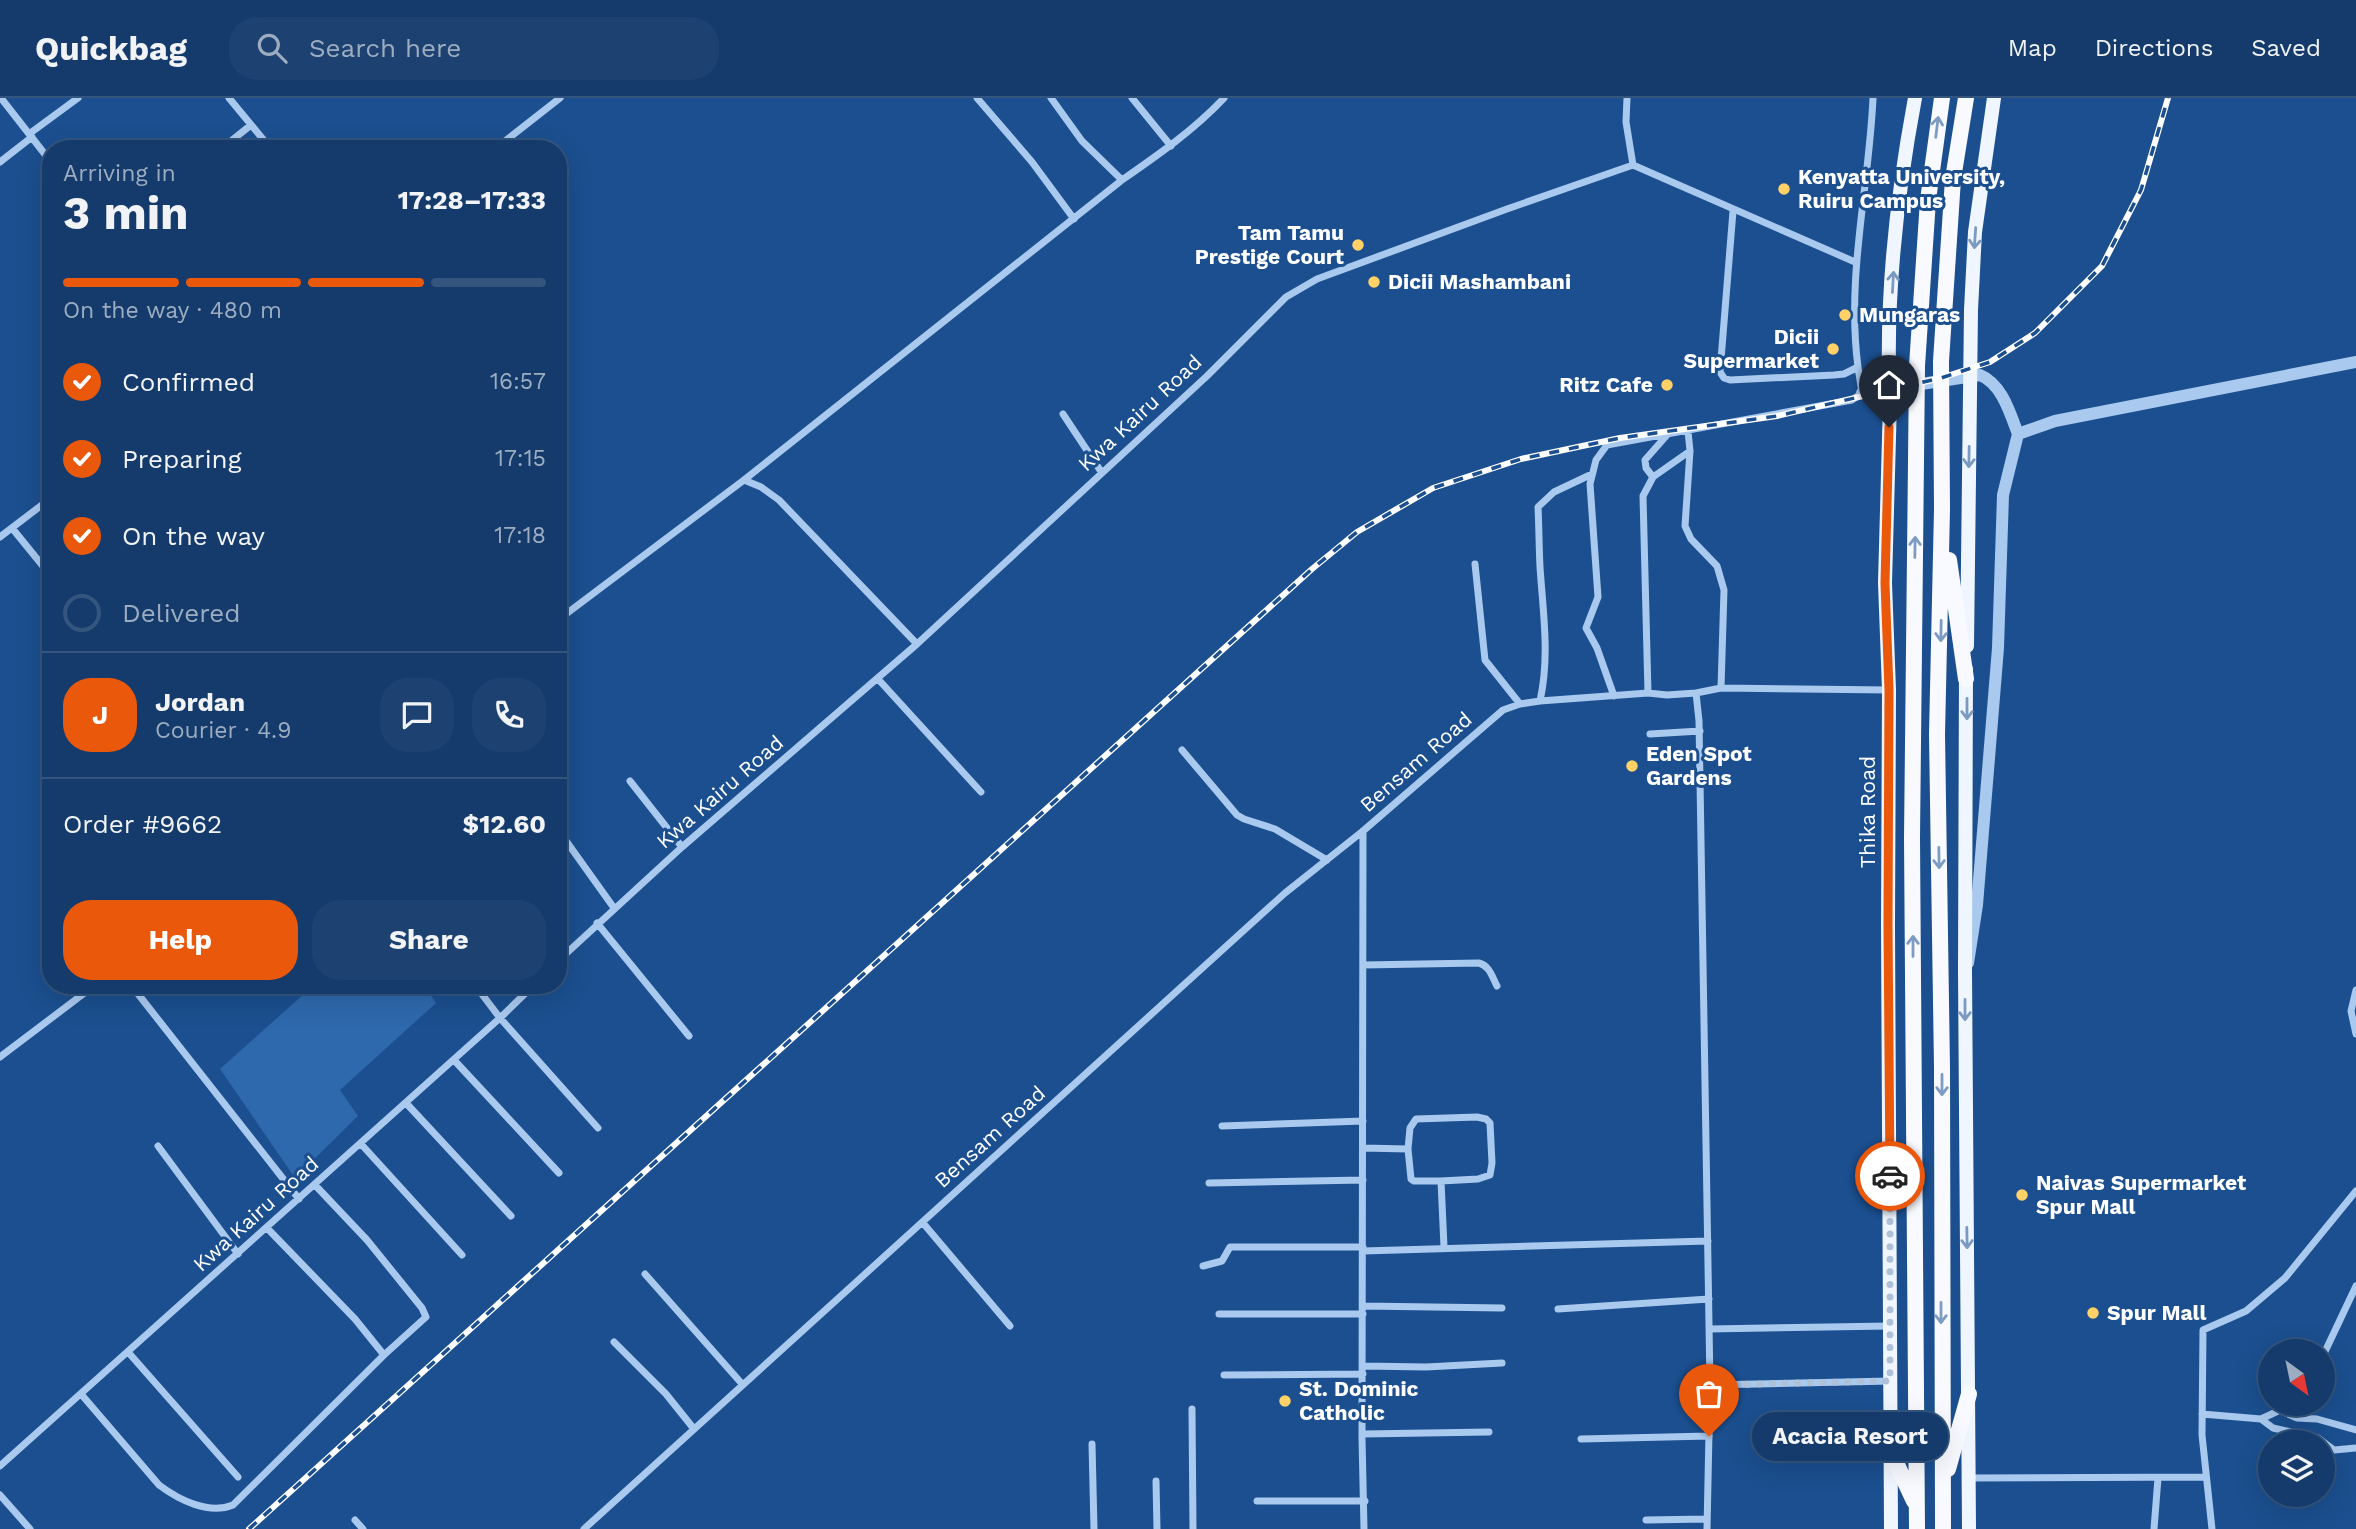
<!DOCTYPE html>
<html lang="en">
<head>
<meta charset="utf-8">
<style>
  :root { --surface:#143b6b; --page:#1d4271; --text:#f1f3f6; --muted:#9dadc1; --line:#33557e; --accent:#ea580c }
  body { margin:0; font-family:"Work Sans",sans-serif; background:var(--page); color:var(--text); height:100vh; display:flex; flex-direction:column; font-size:26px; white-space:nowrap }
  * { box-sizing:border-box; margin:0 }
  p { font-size:23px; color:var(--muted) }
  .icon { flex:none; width:38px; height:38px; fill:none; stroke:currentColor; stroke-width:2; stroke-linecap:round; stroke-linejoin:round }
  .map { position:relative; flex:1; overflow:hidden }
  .side { position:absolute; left:42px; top:42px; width:525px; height:854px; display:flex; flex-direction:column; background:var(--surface); border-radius:28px; box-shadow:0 7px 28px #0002,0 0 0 2px var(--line) }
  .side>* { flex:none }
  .needle { width:46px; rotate:147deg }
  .tools { position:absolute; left:2258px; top:1241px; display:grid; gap:14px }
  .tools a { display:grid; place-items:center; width:77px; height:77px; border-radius:50%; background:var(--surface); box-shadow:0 7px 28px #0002,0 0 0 2px var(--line); font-size:35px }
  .pin { position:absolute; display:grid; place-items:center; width:60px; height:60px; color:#fff; margin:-72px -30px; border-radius:50% 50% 50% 0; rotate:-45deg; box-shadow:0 0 7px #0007 }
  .pin .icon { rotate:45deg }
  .courier { position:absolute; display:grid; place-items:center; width:70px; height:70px; margin:-35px; border:5px solid #ea580c; border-radius:50%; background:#fff; color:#222; box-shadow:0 2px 9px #0007 }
  .bubble { position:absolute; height:49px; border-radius:24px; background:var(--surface); box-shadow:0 7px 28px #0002,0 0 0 2px var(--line); font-size:23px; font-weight:700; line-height:49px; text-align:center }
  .overview em { font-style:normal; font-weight:700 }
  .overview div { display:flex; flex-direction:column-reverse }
  .overview { display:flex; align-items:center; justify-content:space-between; height:119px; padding:0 21px }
  h1 { font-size:46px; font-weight:700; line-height:52px }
  .bar { display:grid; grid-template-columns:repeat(4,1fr); gap:10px 7px; align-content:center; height:84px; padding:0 21px }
  .bar i { height:9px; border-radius:5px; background:var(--line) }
  .bar .current { background:var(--accent) }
  .bar p { grid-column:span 4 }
  .line { display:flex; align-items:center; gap:18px; padding:0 21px; border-top:2px solid var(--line) }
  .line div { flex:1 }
  .round { display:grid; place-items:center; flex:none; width:74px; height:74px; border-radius:28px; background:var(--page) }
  ol { padding:0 21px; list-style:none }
  li { display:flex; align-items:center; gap:21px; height:77px }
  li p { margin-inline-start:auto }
  li .icon { padding:7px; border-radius:50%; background:var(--accent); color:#fff; stroke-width:4 }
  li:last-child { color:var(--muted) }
  li i { width:38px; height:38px; border:4px solid var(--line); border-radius:50% }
  .primary-button { display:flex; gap:14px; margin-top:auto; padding:14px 21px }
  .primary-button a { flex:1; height:80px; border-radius:28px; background:var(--accent); color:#fff; font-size:28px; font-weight:700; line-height:80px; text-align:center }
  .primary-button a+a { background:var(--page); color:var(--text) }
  header { display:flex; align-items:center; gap:42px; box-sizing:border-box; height:98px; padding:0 35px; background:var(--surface); border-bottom:2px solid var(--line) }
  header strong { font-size:33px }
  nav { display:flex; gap:38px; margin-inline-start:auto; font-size:24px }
  .search { width:490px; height:63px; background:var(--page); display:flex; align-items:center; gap:18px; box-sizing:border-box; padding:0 24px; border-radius:28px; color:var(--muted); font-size:26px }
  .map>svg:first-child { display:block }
  .green { fill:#2e69ad }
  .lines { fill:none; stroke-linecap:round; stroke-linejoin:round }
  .minor { stroke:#a9c9ee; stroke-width:7 }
  .tertiary { stroke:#a9c9ee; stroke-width:12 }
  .primary { stroke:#f0f6ff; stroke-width:14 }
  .trunk { stroke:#f8faff; stroke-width:16 }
  .rail-casing { stroke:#fff; stroke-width:6 }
  .rail { stroke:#1b4f8f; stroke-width:3.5; stroke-dasharray:10; stroke-linecap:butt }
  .oneway { stroke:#7e9cc1 }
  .oneway2 { stroke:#7b9ac1 }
  .done { stroke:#afc1d8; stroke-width:7; stroke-dasharray:0 12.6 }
  .route { stroke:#ea580c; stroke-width:9 }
  .poi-dot { fill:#ffd166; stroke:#1b4f8f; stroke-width:2.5 }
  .labels { text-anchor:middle; stroke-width:6; stroke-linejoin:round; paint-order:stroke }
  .poi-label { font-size:21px; font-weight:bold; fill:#fff; stroke:#1b4f8f; text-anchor:start }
  .street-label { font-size:21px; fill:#fff; stroke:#1b4f8f }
</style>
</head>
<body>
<header>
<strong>Quickbag</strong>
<div class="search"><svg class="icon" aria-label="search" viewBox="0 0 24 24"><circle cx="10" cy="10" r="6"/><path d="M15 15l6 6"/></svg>Search here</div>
<nav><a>Map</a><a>Directions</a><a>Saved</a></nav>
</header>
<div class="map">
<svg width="2356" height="1431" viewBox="0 0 2356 1431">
  <rect width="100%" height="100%" fill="#1b4f8f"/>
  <!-- green -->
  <path class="green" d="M314 887H424L436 905 340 992 358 1018 295 1080 220 971Z"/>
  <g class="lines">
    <!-- minor -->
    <path class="minor" d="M1 0 51 64
      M229 0 271 51
      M977 0 1032 64 1074 121
      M1051 0 1082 43 1122 82
      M1132 0 1171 48
      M1627 0 1626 24 1633 67
      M29 36 78 0
      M221 51 251 27
      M495 51 560 0
      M0 64 32 39
      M1733 113 1720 274 1724 280 1730 282 1834 277 1844 276 1858 269C1846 179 1869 90 1873 0
      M1063 316 1102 375
      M1688 333 1690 353 1685 428 1691 441 1717 468 1724 492 1721 590 1696 595
      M1653 379 1646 370 1645 362 1667 337
      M744 382 761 389 779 402 917 546
      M12 430 51 478
      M0 439 51 400
      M1475 466 1485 562 1520 606
      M558 522 744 382 1122 82C1158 57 1194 32 1224 0
      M878 581 981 694
      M1721 590 1889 592
      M1648 595 1643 398 1653 379 1690 353
      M1614 598 1597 550 1586 530 1598 499 1590 386 1596 362 1607 347 1852 302 1862 295 1858 269
      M1540 603C1550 558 1543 514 1540 469 1539 449 1539 429 1538 409L1554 394 1592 376
      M1650 636 1700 633
      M1182 652 1237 717 1244 721 1275 731 1327 762
      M630 683 682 749
      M1363 733 1362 1340 1364 1431
      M564 740 614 810
      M597 825 689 938
      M558 863 682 749 917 546 1207 278 1286 199 1317 181 1507 111 1633 67 1855 164
      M1363 867 1479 865C1490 868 1492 879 1497 888
      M131 887 299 1101
      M475 887 500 920 598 1030
      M2356 892 2351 913 2356 936
      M0 959 95 887
      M454 962 559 1075
      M406 1005 511 1118
      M1222 1028 1363 1023
      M361 1046 462 1157
      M158 1048 238 1156
      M1363 1050 1408 1051 1410 1030 1416 1021 1477 1019 1486 1021 1490 1025 1492 1065 1490 1077 1478 1081 1441 1083 1444 1149
      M1408 1051 1411 1081 1414 1083H1441
      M1209 1085 1363 1082
      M923 1125 1010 1228
      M267 1130 355 1221 384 1257
      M1363 1153 1708 1143
      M1203 1168 1222 1163 1230 1149H1363
      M645 1176 743 1287
      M1363 1208 1502 1210
      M1558 1211 1709 1201
      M1219 1216H1363
      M1709 1231 1890 1228
      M614 1244 666 1296 694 1331
      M128 1254 238 1379
      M2322 1260 2356 1188
      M1363 1268 1426 1269 1502 1265
      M1224 1277 1363 1276
      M1710 1287 1890 1283
      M81 1296 159 1387C179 1402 209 1417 233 1407L384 1257 426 1219 422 1210 367 1142 315 1087
      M1192 1311 1193 1431
      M2279 1312 2297 1320 2317 1321 2356 1332
      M2202 1316 2261 1321 2293 1306
      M2261 1321 2273 1330 2318 1340 2334 1352 2356 1350
      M1363 1336 1489 1334
      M1581 1341 1709 1338
      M1092 1346 1094 1431
      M0 1368 500 920 534 887
      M1970 1380 2206 1379
      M1156 1383 1157 1431
      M0 1397 30 1431
      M1257 1403H1365
      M355 1422 363 1431
      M1646 1422 1707 1421
      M584 1431 1285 795 1363 733 1503 612 1520 606 1540 603 1648 595 1667 597 1696 595 1699 623 1710 1287 1707 1431
      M2154 1431 2158 1380
      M2212 1431 2202 1337 2203 1232 2246 1213 2285 1180 2356 1093"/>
    <!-- tertiary -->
    <path class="tertiary" d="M1862 295 1980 277C2002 286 2010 315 2018 336
      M1968 865 1977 807 1998 550 2003 397 2018 336 2055 323 2356 264"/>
    <!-- primary -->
    <path class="primary" d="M1967 548 1971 212 1975 134 1994 0
      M1966 571 1965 873 1969 1431
      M1891 1431 1888 828 1889 592 1885 485 1890 303C1885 205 1897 96 1915 0"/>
    <!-- trunk -->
    <path class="trunk" d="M1949 462 1966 581
      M1890 1352 1914 1403
      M1948 1371 1969 1296
      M1917 1431 1912 740 1917 268 1928 102 1942 0
      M1943 1431 1942 970 1937 636 1942 411 1941 263 1953 81 1966 0"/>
    <defs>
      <path id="rail" d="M249 1431 1312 471 1357 434 1433 390 1521 361 1620 340 1777 318 1941 280 1990 264 2035 235 2102 168 2141 92 2168 0"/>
    </defs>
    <!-- rail casing -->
    <use href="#rail" class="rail-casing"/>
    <!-- rail -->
    <use href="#rail" class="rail"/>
  </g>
  <!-- one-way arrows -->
  <defs><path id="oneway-shaft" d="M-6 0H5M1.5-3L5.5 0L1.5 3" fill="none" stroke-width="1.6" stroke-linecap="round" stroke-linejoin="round" transform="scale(1.75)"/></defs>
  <g class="oneway">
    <use href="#oneway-shaft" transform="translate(1937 29) rotate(-83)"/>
    <use href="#oneway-shaft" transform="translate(1915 449) rotate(-89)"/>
    <use href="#oneway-shaft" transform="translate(1941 533) rotate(91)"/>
    <use href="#oneway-shaft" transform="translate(1939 760) rotate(89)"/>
    <use href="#oneway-shaft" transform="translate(1913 848) rotate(-90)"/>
    <use href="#oneway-shaft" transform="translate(1942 987) rotate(90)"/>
    <use href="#oneway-shaft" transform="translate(1941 1215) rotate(90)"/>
  </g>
  <g class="oneway2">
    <use href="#oneway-shaft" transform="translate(1975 140) rotate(94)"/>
    <use href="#oneway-shaft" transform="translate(1893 184) rotate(-87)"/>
    <use href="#oneway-shaft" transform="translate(1969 359) rotate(91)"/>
    <use href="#oneway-shaft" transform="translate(1967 611) rotate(90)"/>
    <use href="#oneway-shaft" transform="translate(1965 912) rotate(90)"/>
    <use href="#oneway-shaft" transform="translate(1967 1140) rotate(89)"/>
  </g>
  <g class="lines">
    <!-- done -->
    <path class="done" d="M1709 1338 1710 1287 1890 1283V1078"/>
    <!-- route -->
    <path class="route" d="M1889 329 1885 485 1889 592 1888 828 1890 1078"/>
  </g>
  <!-- markers -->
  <g class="poi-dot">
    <circle cx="1784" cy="91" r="7"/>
    <circle cx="1358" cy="147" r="7"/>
    <circle cx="1374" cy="184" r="7"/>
    <circle cx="1845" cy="217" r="7"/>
    <circle cx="1833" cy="251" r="7"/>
    <circle cx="1667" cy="287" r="7"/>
    <circle cx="1632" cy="668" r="7"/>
    <circle cx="2022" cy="1097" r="7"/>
    <circle cx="2093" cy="1215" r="7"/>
    <circle cx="1285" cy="1303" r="7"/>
  </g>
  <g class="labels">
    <!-- poi labels -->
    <g class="poi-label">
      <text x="1798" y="86">Kenyatta University,<tspan x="1798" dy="24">Ruiru Campus</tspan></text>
      <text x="1344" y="142" text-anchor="end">Tam Tamu<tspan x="1344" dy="24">Prestige Court</tspan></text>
      <text x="1388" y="191">Dicii Mashambani</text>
      <text x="1859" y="224">Mungaras</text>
      <text x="1819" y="246" text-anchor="end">Dicii<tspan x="1819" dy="24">Supermarket</tspan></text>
      <text x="1653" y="294" text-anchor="end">Ritz Cafe</text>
      <text x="1646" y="663">Eden Spot<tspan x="1646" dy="24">Gardens</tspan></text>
      <text x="2036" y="1092">Naivas Supermarket<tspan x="2036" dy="24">Spur Mall</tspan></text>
      <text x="2107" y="1222">Spur Mall</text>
      <text x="1299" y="1298">St. Dominic<tspan x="1299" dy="24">Catholic</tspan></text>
    </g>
    <!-- street labels -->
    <g class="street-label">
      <text transform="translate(1140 315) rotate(-43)" y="7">Kwa Kairu Road</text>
      <text transform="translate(1416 664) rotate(-41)" y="7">Bensam Road</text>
      <text transform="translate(720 694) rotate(-41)" y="7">Kwa Kairu Road</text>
      <text transform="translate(1868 714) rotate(-90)" y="7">Thika Road</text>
      <text transform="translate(990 1039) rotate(-42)" y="7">Bensam Road</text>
      <text transform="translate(256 1116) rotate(-42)" y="7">Kwa Kairu Road</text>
    </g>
  </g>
</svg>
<div class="tools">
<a><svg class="needle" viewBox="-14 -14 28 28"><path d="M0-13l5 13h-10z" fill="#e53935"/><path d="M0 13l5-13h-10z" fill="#9dadc1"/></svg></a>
<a><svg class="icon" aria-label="layers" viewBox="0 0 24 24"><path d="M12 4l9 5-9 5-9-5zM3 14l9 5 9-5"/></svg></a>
</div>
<div class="pin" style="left:1709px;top:1338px;background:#ea580c"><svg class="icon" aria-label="bag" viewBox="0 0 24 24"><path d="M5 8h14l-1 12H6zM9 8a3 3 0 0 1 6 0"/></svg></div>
<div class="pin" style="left:1889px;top:329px;background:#1f2937"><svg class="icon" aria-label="home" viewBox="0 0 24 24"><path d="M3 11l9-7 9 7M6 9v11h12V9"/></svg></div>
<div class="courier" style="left:1890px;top:1078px"><svg class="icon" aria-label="car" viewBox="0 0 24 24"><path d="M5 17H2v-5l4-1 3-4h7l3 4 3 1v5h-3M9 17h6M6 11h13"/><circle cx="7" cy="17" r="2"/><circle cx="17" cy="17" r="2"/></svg></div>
<div class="bubble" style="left:1752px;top:1314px;width:196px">Acacia Resort</div>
<section class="side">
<div class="overview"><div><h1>3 min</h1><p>Arriving in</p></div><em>17:28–17:33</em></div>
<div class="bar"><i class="current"></i><i class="current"></i><i class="current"></i><i></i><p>On the way · 480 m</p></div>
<ol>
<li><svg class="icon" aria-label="check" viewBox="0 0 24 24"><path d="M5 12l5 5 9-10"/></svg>Confirmed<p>16:57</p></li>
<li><svg class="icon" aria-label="check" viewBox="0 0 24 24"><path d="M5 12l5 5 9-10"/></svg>Preparing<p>17:15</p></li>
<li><svg class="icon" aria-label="check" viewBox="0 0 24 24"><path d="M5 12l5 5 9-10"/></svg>On the way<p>17:18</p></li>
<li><i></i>Delivered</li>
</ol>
<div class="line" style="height:126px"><b class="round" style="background:var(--accent);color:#fff">J</b><div><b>Jordan</b><p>Courier · 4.9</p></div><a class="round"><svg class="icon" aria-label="chat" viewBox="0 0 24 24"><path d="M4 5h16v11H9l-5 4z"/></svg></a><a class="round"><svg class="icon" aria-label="phone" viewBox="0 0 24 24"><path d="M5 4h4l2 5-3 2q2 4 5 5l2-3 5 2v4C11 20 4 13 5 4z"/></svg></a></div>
<div class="line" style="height:91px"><div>Order #9662</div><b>$12.60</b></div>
<div class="primary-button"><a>Help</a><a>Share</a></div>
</section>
</div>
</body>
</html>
